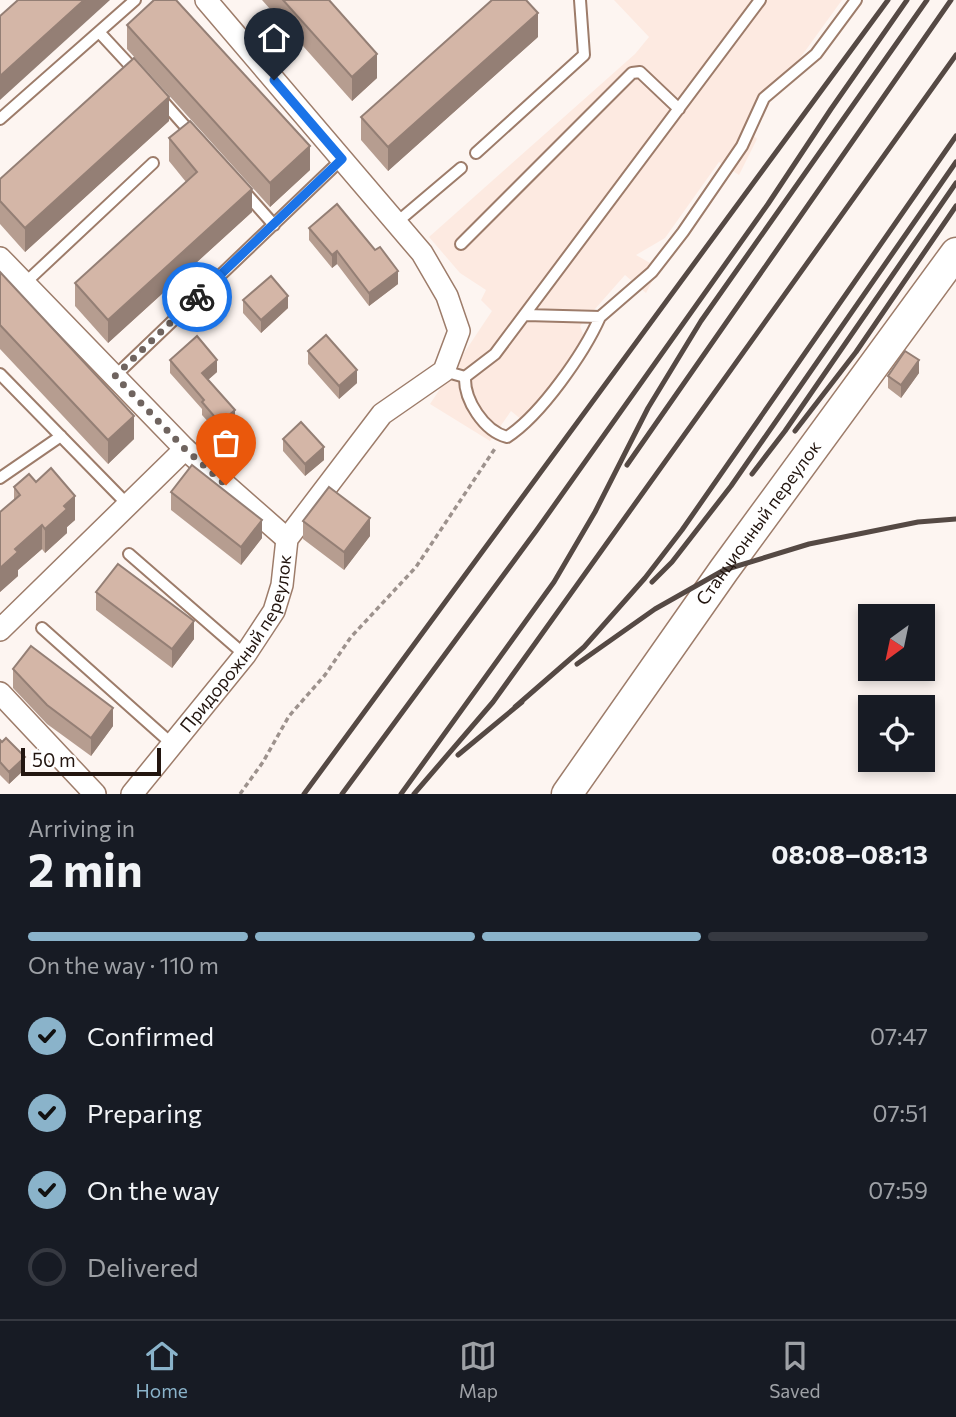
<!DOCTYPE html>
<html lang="en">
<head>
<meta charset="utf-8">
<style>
  :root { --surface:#171b24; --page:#20242c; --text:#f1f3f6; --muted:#9ea1a6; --line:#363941; --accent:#8ab3ca }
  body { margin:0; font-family:Commissioner,sans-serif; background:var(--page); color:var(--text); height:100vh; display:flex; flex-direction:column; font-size:26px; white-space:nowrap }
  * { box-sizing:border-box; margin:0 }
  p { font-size:23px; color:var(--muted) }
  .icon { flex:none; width:38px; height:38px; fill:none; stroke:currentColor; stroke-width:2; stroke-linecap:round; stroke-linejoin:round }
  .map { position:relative; height:794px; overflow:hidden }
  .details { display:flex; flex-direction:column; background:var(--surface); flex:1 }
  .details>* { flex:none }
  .needle { width:46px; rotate:213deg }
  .fabs { position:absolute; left:858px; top:604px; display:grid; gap:14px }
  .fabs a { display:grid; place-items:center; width:77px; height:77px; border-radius:0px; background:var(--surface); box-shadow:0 4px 10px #0003; font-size:35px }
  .scale { position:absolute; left:21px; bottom:18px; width:140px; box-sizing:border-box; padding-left:7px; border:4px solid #231610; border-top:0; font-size:19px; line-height:24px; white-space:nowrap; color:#231610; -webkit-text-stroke:5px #fff; paint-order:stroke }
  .pin { position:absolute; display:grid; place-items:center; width:60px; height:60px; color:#fff; margin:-72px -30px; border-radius:50% 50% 50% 0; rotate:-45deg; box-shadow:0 0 7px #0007 }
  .pin .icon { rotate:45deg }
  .courier { position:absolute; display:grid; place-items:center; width:70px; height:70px; margin:-35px; border:5px solid #1a73e8; border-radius:50%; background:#fff; color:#222; box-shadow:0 2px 9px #0007 }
  .summary em { font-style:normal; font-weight:700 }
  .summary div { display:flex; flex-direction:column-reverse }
  .summary { display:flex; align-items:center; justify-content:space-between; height:119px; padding:0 28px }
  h1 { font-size:46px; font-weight:700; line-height:52px }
  .bar { display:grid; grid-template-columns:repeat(4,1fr); gap:10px 7px; align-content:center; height:84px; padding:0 28px }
  .bar i { height:9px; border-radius:5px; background:var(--line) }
  .bar .current { background:var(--accent) }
  .bar p { grid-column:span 4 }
  ol { padding:0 28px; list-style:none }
  li { display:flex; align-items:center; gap:21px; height:77px }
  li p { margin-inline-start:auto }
  li .icon { padding:7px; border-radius:50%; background:var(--accent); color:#111; stroke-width:4 }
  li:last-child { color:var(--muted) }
  li i { width:38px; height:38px; border:4px solid var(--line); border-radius:50% }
  .dock { display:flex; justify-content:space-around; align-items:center; height:98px; border-top:2px solid var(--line); background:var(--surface); font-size:19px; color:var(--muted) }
  .dock a { display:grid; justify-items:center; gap:4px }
  .dock .current { color:var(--accent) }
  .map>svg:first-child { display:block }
  .built { fill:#fdeae1 }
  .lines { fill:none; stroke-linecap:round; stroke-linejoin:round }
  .lane-casing { stroke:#9d7c6a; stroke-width:14 }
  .street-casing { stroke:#9d7c6a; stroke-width:24 }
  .secondary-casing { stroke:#9d7c6a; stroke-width:33 }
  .path { stroke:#9d928d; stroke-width:3.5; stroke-dasharray:5 3.5; stroke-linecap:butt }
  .lane { stroke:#fff; stroke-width:10 }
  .street { stroke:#fff; stroke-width:21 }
  .secondary { stroke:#fff; stroke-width:30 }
  .rail { stroke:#554944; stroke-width:5 }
  .wall { fill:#b69d90 }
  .shaded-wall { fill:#947f75 }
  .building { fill:#d4b6a7; stroke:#947f75; stroke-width:2 }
  .done { stroke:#6f645f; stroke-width:7; stroke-dasharray:0 12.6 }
  .route { stroke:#1a73e8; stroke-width:9 }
  .labels { text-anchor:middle; stroke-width:6; stroke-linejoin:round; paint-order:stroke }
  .street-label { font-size:18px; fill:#231610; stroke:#fff }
</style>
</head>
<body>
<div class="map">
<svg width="956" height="794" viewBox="0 0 956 794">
  <rect width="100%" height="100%" fill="#fdf5f1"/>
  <!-- built -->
  <path class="built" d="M614 0H842L748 130 757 139 739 175 719 162 665 238 636 255 659 268 646 293 625 275 580 326 588 348 523 421 511 411 490 441 430 404 492 311 481 300 486 290 460 273 429 237 635 54 649 37Z"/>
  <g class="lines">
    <defs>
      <path id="lane" d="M99 32 136 72
        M161 99 192 134
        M0 119 135 0
        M476 153 584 55 580 0
        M243 190 274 225
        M396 223 461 168
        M461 244 632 73 640 72 679 109
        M25 283 153 163
        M526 315 600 317 652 272 683 232 742 146 764 98 816 54 856 0
        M444 371 465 377 495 354 760 0
        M0 374 128 505
        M115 376 342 159
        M465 377C464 400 484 431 507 437 541 415 584 353 600 317
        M0 478 61 436
        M129 554 245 655
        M42 628 172 744"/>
      <g id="street">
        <path d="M0 258 185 449 287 539"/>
        <path d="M0 630 185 449"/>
        <path d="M0 693 95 794"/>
        <path id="s1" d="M132 794 245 655 274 611 282 585 287 539 382 414 444 371 459 331 447 296 422 253 206 0"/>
      </g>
      <g id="secondary">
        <path id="s2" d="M567 794 724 570 956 253"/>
      </g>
    </defs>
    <!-- lane casing -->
    <use href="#lane" class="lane-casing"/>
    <!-- street casing -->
    <use href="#street" class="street-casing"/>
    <!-- secondary casing -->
    <use href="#secondary" class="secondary-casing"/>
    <!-- path -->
    <path class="path" d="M240 794 263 762 289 716 325 675 351 637 416 567 496 447"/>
    <!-- lane -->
    <use href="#lane" class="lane"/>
    <!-- street -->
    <use href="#street" class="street"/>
    <!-- secondary -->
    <use href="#secondary" class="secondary"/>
    <!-- rail -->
    <path class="rail" d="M795 431 856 352 956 206
      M627 465 951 0
      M752 474 785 431 956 183
      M652 582 672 562 731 486 956 162
      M577 664 655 609 724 570 809 544 918 522 956 519
      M515 707 584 647 645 578 682 530 956 136
      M458 755 522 702
      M304 794 888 0
      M342 794 536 531 768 204 831 109 907 0
      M401 794 554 582 595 512 648 408 701 321 927 0
      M414 794 493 702 534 645 956 55"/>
  </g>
  <!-- wall -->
  <path class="wall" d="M262 0H329L377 78 352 101Z
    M127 25 310 170 270 207 127 49Z
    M538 37 388 171 361 140V117Z
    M169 121 25 252 0 224V179Z
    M169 138 252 212 108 343 75 306V283L186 182 169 161Z
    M309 228 398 284 369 306 337 264 332 268 309 240Z
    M0 272 134 439 108 464 0 349Z
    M243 300 288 308 261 333 243 313Z
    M308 351 357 383 339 399 308 364Z
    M170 360 217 372 208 380 235 422 220 435 202 415V409L170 373Z
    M919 373 901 398 888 388V376Z
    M283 439 324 460 305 476 283 451Z
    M36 482 75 520 67 527V533L45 553 42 549 18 570V576L0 592V512L14 500V487Z
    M171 492 262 538 241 565 171 510Z
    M303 521 370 536 344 570 303 539Z
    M96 592 194 639 172 668 96 610Z
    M13 669 113 726 91 756 47 724 13 688Z
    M0 740 25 769 9 784 0 775Z"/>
  <!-- shaded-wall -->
  <path class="shaded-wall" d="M84 0H110L0 100V76Z
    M538 13V37L388 171V147Z
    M377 54V78L352 101V77Z
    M169 97V121L25 252V228Z
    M310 146V170L270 207V183Z
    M252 189V212L108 343V320Z
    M337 251V264L332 268V255Z
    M398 271V284L369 306V293Z
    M288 296V308L261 333V320Z
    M217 360V372L202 385V373Z
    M919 360V373L901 398V385Z
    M357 370V383L339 399V386Z
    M235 410V422L220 435V423Z
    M134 416V439L108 464V440Z
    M324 447V460L305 476V464Z
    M75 496V520L67 527V533L45 553V529L64 506Z
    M370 518V536L344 570V552Z
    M262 520V538L241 565V547Z
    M42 525V549L18 570V576L0 592V568L15 549Z
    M194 621V639L172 668V649Z
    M113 708V726L91 756V738Z
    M25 757V769L9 784V772Z"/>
  <!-- building -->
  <path class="building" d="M18 0H84L0 76V16Z
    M154 0H176L310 146 270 183 127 25Z
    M283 0H329L377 54 352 77Z
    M492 0H526L538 13 388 147 361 117Z
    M134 58 169 97 25 228 0 201V179Z
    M190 121 252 189 108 320 75 283 197 172 169 138Z
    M337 204 375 250 380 247 398 271 369 293 337 251 332 255 309 228Z
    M0 272 134 416 108 440 0 325Z
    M271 276 288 296 261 320 243 300Z
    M326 335 357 370 339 386 308 351Z
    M197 336 217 360 202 373 235 410 220 423 202 402 204 400 170 360Z
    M905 351 919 360 901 385 888 376Z
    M301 422 324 447 305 464 283 439Z
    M192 465 262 520 241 547 171 492Z
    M51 468 75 496 64 506 67 509 45 529 42 525 15 549 18 552 0 568V512L20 495 14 487 29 474 36 482Z
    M329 487 370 518 344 552 303 521Z
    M118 564 194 621 172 649 96 592Z
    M31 646 113 708 91 738 47 705 13 669Z
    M6 738 25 757 9 772 0 762V740L2 742Z"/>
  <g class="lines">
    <!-- done -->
    <path class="done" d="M197 297 115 376 185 449 226 485"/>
    <!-- route -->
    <path class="route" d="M197 297 342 159 274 80"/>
  </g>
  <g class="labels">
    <!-- street labels -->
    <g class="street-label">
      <text dy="6" stroke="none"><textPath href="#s2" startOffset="332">Станционный переулок</textPath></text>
      <text dy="6" stroke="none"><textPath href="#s1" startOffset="186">Придорожный переулок</textPath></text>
    </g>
  </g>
</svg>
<div class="fabs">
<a><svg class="needle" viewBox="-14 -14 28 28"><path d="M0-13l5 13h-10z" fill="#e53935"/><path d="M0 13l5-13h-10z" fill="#9ea1a6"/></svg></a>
<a><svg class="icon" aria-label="locate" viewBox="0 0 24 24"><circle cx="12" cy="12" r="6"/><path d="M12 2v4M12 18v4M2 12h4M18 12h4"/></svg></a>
</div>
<div class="scale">50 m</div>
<div class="pin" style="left:226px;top:485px;background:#ea580c"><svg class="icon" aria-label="bag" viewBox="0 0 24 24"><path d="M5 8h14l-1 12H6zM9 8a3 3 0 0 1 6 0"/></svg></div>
<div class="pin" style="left:274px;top:80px;background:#1f2937"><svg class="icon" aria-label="home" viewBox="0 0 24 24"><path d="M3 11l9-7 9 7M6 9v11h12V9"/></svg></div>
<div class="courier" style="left:197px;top:297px"><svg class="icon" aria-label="bike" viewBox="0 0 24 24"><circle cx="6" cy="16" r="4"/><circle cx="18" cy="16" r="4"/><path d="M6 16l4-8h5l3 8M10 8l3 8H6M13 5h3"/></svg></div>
</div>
<section class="details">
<div class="summary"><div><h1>2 min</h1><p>Arriving in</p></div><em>08:08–08:13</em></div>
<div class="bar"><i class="current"></i><i class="current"></i><i class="current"></i><i></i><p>On the way · 110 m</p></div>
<ol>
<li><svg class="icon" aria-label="check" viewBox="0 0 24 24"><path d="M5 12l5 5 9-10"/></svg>Confirmed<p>07:47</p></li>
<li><svg class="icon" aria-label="check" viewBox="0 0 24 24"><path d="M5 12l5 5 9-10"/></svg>Preparing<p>07:51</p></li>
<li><svg class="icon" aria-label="check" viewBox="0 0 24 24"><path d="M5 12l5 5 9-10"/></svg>On the way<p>07:59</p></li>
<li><i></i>Delivered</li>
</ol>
</section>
<nav class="dock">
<a class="current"><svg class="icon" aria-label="home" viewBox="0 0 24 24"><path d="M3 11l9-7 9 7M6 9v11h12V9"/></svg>Home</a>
<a><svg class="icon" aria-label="map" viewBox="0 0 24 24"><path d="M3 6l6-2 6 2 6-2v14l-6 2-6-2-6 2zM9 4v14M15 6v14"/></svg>Map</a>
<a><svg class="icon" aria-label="saved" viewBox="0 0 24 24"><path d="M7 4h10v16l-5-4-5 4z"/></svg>Saved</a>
</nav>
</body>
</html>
